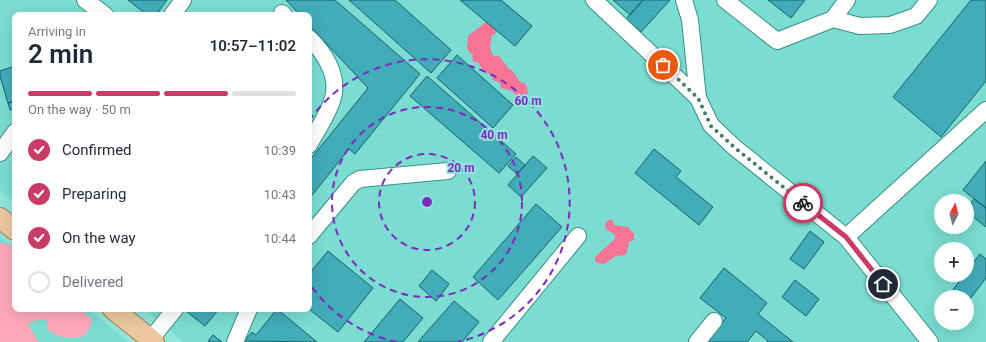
<!DOCTYPE html>
<html lang="en">
<head>
<meta charset="utf-8">
<style>
  :root { --surface:#fff; --page:#f2f2f3; --text:#1f2937; --muted:#747a83; --line:#e0e1e3; --accent:#ca3c68 }
  body { margin:0; font-family:Roboto,sans-serif; background:var(--page); color:var(--text); height:100vh; display:flex; flex-direction:column; font-size:15px; white-space:nowrap }
  * { box-sizing:border-box; margin:0 }
  p { font-size:13px; color:var(--muted) }
  .icon { flex:none; width:22px; height:22px; fill:none; stroke:currentColor; stroke-width:2; stroke-linecap:round; stroke-linejoin:round }
  .map { position:relative; flex:1; overflow:hidden }
  .side { position:absolute; left:12px; top:12px; width:300px; height:300px; display:flex; flex-direction:column; background:var(--surface); border-radius:8px; box-shadow:0 4px 16px #0002 }
  .side>* { flex:none }
  .needle { width:26px; rotate:7deg }
  .tools { position:absolute; left:934px; top:194px; display:grid; gap:8px }
  .tools a { display:grid; place-items:center; width:40px; height:40px; border-radius:50%; background:var(--surface); box-shadow:0 4px 16px #0002; font-size:20px }
  .pin { position:absolute; display:grid; place-items:center; width:34px; height:34px; color:#fff; margin:-17px; border:2px solid #fff; border-radius:50%; box-shadow:0 1px 4px #0007 }
  .courier { position:absolute; display:grid; place-items:center; width:40px; height:40px; margin:-20px; border:3px solid #ca3c68; border-radius:50%; background:#fff; color:#222; box-shadow:0 1px 5px #0007 }
  .summary em { font-style:normal; font-weight:600 }
  .summary div { display:flex; flex-direction:column-reverse }
  .summary { display:flex; align-items:center; justify-content:space-between; height:68px; padding:0 16px }
  h1 { font-size:26px; font-weight:600; line-height:30px }
  .bar { display:grid; grid-template-columns:repeat(4,1fr); gap:6px 4px; align-content:center; height:48px; padding:0 16px }
  .bar i { height:5px; border-radius:3px; background:var(--line) }
  .bar .current { background:var(--accent) }
  .bar p { grid-column:span 4 }
  ol { padding:0 16px; list-style:none }
  li { display:flex; align-items:center; gap:12px; height:44px }
  li p { margin-inline-start:auto }
  li .icon { padding:4px; border-radius:50%; background:var(--accent); color:#fff; stroke-width:4 }
  li:last-child { color:var(--muted) }
  li i { width:22px; height:22px; border:2px solid var(--line); border-radius:50% }
  .map>svg:first-child { display:block }
  .built { fill:#7bdcd1; fill-rule:evenodd }
  .green { fill:#fda8b9 }
  .forest { fill:#f67595 }
  .building { fill:#43acb9; stroke:#195e66 }
  .lines { fill:none; stroke-linecap:round; stroke-linejoin:round }
  .minor-casing { stroke:#388f86; stroke-width:18 }
  .major-casing { stroke:#9b8054; stroke-width:22 }
  .minor { stroke:#fff; stroke-width:16 }
  .major { stroke:#ecc7a0; stroke-width:20 }
  .done { stroke:#457a74; stroke-width:4; stroke-dasharray:0 7.2 }
  .route { stroke:#ca3c68; stroke-width:5 }
  .ring { fill:none; stroke:#7b2cbf; stroke-width:2; stroke-dasharray:7 5 }
  .centre { fill:#7b2cbf; stroke:#91e5db; stroke-width:2 }
  .ring-label { font-size:12px; text-anchor:middle; font-weight:bold; fill:#7b2cbf; stroke:#91e5db; stroke-width:4; stroke-linejoin:round; paint-order:stroke }
</style>
</head>
<body>
<div class="map">
<svg width="986" height="342" viewBox="0 0 986 342">
  <rect width="100%" height="100%" fill="#91e5db"/>
  <!-- built -->
  <path class="built" d="M0 0H986V342H184L144 309H309V15H15V203L0 190ZM941 201H967V227H941ZM941 249H967V275H941ZM941 297H967V323H941Z
    M0 237 15 249V309H88L128 342H0Z"/>
  <!-- green -->
  <path class="green" d="M0 243 15 246V309H76L92 318C92 323 89 331 85 335 75 342 54 337 47 328L48 321 41 319 28 323 36 338 40 342H0Z"/>
  <!-- forest -->
  <path class="forest" d="M486 22 492 24 496 30 495 34 492 35 490 48 493 56H499L509 69 513 71 519 81 526 84 528 93 525 97H518L512 91 501 88 499 82 494 81 490 74 483 71 479 63 473 61 472 56 474 55 470 53 467 48 468 36Z
    M612 219 614 225 628 227 634 234V240L629 242 627 252 625 255 616 256 604 264 598 263 595 261V257L615 239V235L607 230 605 226 607 221Z"/>
  <!-- building -->
  <path class="building" d="M128 0H167L156 15H147Z
    M286 0H335L420 74 355 154 349 149 309 199V161L368 88 309 25V15H300Z
    M349 0H395L451 50 431 73Z
    M460 0H501L532 26 515 46Z
    M613 0H643L630 15Z
    M643 0H670L641 32 626 19Z
    M768 0H805L791 18Z
    M971 0H986V81L941 137 893 97Z
    M457 55 513 105 493 128 437 78Z
    M15 66V101L8 103 0 76V71Z
    M427 76 516 154 499 173 410 96Z
    M15 101V108L10 110 8 103Z
    M654 149 681 171 676 177 713 207 699 225 635 173Z
    M533 156 547 168 521 197 508 185Z
    M516 157 525 165 517 174 508 166Z
    M986 161V208L963 190Z
    M974 199 986 208V227L967 212V209Z
    M536 204 562 227 498 300 473 277Z
    M810 231 824 242 804 269 790 259Z
    M328 251 373 288 338 332 309 309V274Z
    M980 254 986 259V278L967 303V297H960L952 291 964 275H967V271Z
    M724 268 767 303 758 314 793 342H767L768 341 756 331 747 342H707L726 318 700 298Z
    M432 270 449 284 436 301 419 286Z
    M795 280 819 299 806 316 782 297Z
    M400 299 423 318 403 342H364Z
    M454 301 479 322 462 342H418Z
    M188 309H219L205 326 186 311Z
    M277 309 317 342 244 341 252 332 256 335Z
    M213 335 222 342H210L208 341Z"/>
  <g class="lines">
    <defs>
      <path id="minor" d="M85 0 105 15
        M594 0 698 98
        M684 0 690 20 698 98 711 125 734 147 846 237 930 342
        M725 0 777 41 833 19 847 0
        M282 13 284 15
        M172 15 183 0
        M833 19 860 26 890 25 916 16 929 0
        M309 38C325 53 339 76 333 98 328 115 317 130 309 145
        M0 153 15 132
        M309 236 353 183 360 179 448 171
        M846 237 986 110
        M151 339 175 309
        M235 342 249 309
        M491 342 578 236
        M697 342 714 321"/>
      <path id="major" d="M0 218 15 230
        M113 309 154 342"/>
    </defs>
    <!-- minor casing -->
    <use href="#minor" class="minor-casing"/>
    <!-- major casing -->
    <use href="#major" class="major-casing"/>
    <!-- minor -->
    <use href="#minor" class="minor"/>
    <!-- major -->
    <use href="#major" class="major"/>
  </g>
  <g class="lines">
    <!-- done -->
    <path class="done" d="M663 65 698 98 711 126 734 147 803 203"/>
    <!-- route -->
    <path class="route" d="M803 203 846 237 883 284"/>
  </g>
  <!-- distance rings -->
  <g class="ring">
    <circle cx="427" cy="202" r="48"/>
    <circle cx="427" cy="202" r="95"/>
    <path d="M397 342A143 143 0 0 1 309 283M309 121A143 143 0 1 1 457 342"/>
  </g>
  <circle cx="427" cy="202" r="6" class="centre"/>
  <g class="ring-label">
    <text x="528" y="105">60 m</text>
    <text x="494" y="139">40 m</text>
    <text x="461" y="172">20 m</text>
  </g>
</svg>
<div class="tools">
<a><svg class="needle" viewBox="-14 -14 28 28"><path d="M0-13l5 13h-10z" fill="#e53935"/><path d="M0 13l5-13h-10z" fill="#747a83"/></svg></a>
<a>+</a>
<a>−</a>
</div>
<div class="pin" style="left:663px;top:65px;background:#ea580c"><svg class="icon" aria-label="bag" viewBox="0 0 24 24"><path d="M5 8h14l-1 12H6zM9 8a3 3 0 0 1 6 0"/></svg></div>
<div class="pin" style="left:883px;top:284px;background:#1f2937"><svg class="icon" aria-label="home" viewBox="0 0 24 24"><path d="M3 11l9-7 9 7M6 9v11h12V9"/></svg></div>
<div class="courier" style="left:803px;top:203px"><svg class="icon" aria-label="bike" viewBox="0 0 24 24"><circle cx="6" cy="16" r="4"/><circle cx="18" cy="16" r="4"/><path d="M6 16l4-8h5l3 8M10 8l3 8H6M13 5h3"/></svg></div>
<section class="side">
<div class="summary"><div><h1>2 min</h1><p>Arriving in</p></div><em>10:57–11:02</em></div>
<div class="bar"><i class="current"></i><i class="current"></i><i class="current"></i><i></i><p>On the way · 50 m</p></div>
<ol>
<li><svg class="icon" aria-label="check" viewBox="0 0 24 24"><path d="M5 12l5 5 9-10"/></svg>Confirmed<p>10:39</p></li>
<li><svg class="icon" aria-label="check" viewBox="0 0 24 24"><path d="M5 12l5 5 9-10"/></svg>Preparing<p>10:43</p></li>
<li><svg class="icon" aria-label="check" viewBox="0 0 24 24"><path d="M5 12l5 5 9-10"/></svg>On the way<p>10:44</p></li>
<li><i></i>Delivered</li>
</ol>
</section>
</div>
</body>
</html>
